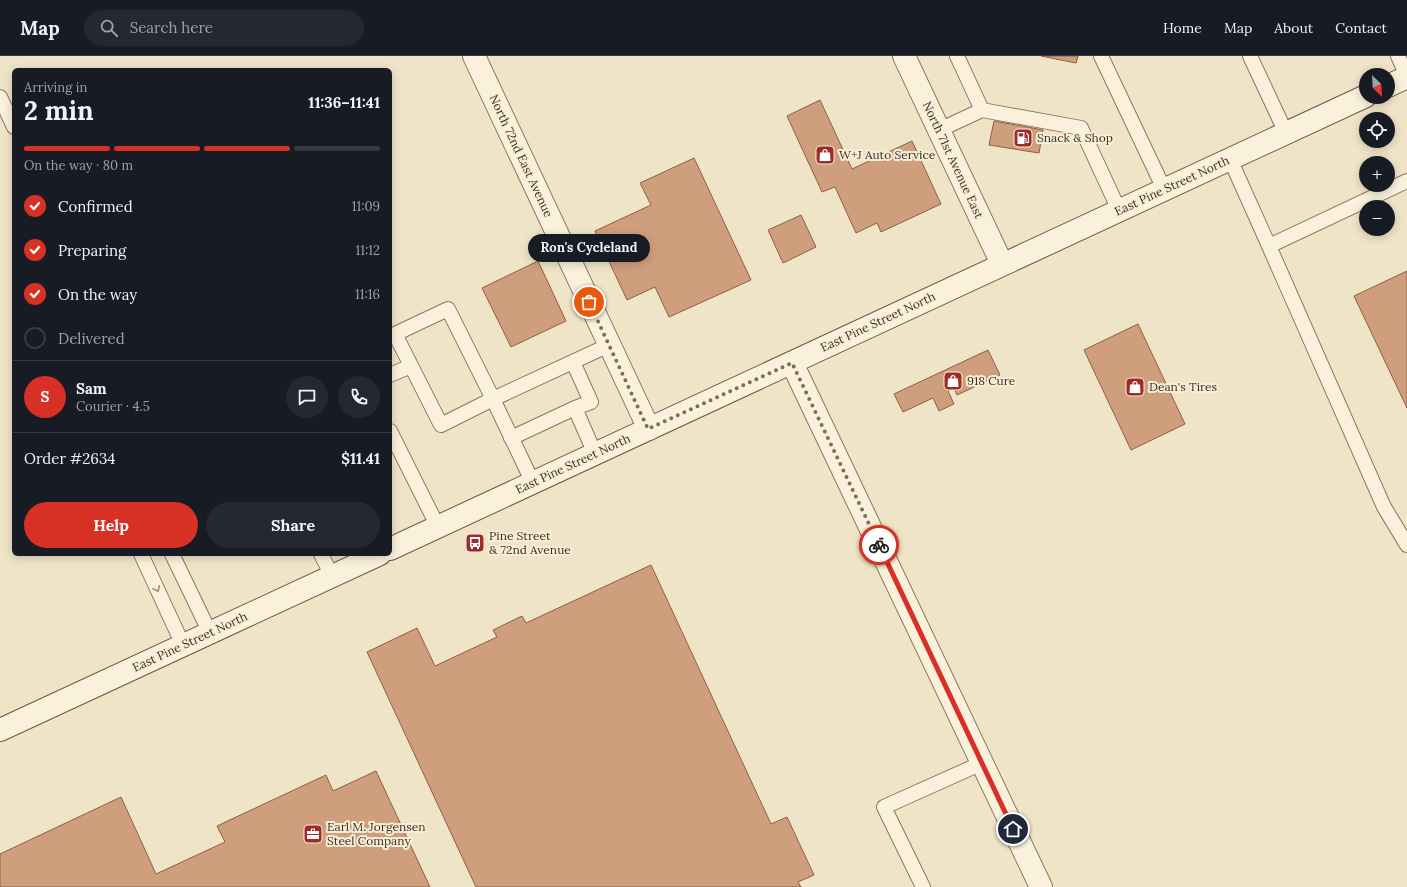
<!DOCTYPE html>
<html lang="en">
<head>
<meta charset="utf-8">
<style>
  :root { --surface:#171b24; --page:#242831; --text:#f1f3f6; --muted:#9ea1a6; --line:#363941; --accent:#d93025 }
  body { margin:0; font-family:Lora,serif; background:var(--page); color:var(--text); height:100vh; display:flex; flex-direction:column; font-size:15px; white-space:nowrap }
  * { box-sizing:border-box; margin:0 }
  p { font-size:13px; color:var(--muted) }
  .icon { flex:none; width:22px; height:22px; fill:none; stroke:currentColor; stroke-width:2; stroke-linecap:round; stroke-linejoin:round }
  .map { position:relative; flex:1; overflow:hidden }
  .panel { position:absolute; left:12px; top:12px; width:380px; height:488px; display:flex; flex-direction:column; background:var(--surface); border-radius:6px; box-shadow:0 2px 10px #0003 }
  .panel>* { flex:none }
  .needle { width:26px; rotate:155deg }
  .fabs { position:absolute; left:1359px; top:12px; display:grid; gap:8px }
  .fabs a { display:grid; place-items:center; width:36px; height:36px; border-radius:50%; background:var(--surface); box-shadow:0 2px 10px #0003; font-size:20px }
  .pin { position:absolute; display:grid; place-items:center; width:34px; height:34px; color:#fff; margin:-17px; border:2px solid #fff; border-radius:50%; box-shadow:0 1px 4px #0007 }
  .courier { position:absolute; display:grid; place-items:center; width:40px; height:40px; margin:-20px; border:3px solid #d93025; border-radius:50%; background:#fff; color:#222; box-shadow:0 1px 5px #0007 }
  .bubble { position:absolute; height:28px; border-radius:14px; background:var(--surface); box-shadow:0 2px 10px #0003; font-size:13px; font-weight:700; line-height:28px; text-align:center }
  .head em { font-style:normal; font-weight:700 }
  .head div { display:flex; flex-direction:column-reverse }
  .head { display:flex; align-items:center; justify-content:space-between; height:68px; padding:0 12px }
  h1 { font-size:26px; font-weight:700; line-height:30px }
  .bar { display:grid; grid-template-columns:repeat(4,1fr); gap:6px 4px; align-content:center; height:48px; padding:0 12px }
  .bar i { height:5px; border-radius:3px; background:var(--line) }
  .bar .on { background:var(--accent) }
  .bar p { grid-column:span 4 }
  .line { display:flex; align-items:center; gap:10px; padding:0 12px; border-top:1px solid var(--line) }
  .line div { flex:1 }
  .round { display:grid; place-items:center; flex:none; width:42px; height:42px; border-radius:21px; background:var(--page) }
  ol { padding:0 12px; list-style:none }
  li { display:flex; align-items:center; gap:12px; height:44px }
  li p { margin-inline-start:auto }
  li .icon { padding:4px; border-radius:50%; background:var(--accent); color:#fff; stroke-width:4 }
  li:last-child { color:var(--muted) }
  li i { width:22px; height:22px; border:2px solid var(--line); border-radius:50% }
  .primary-button { display:flex; gap:8px; margin-top:auto; padding:8px 12px }
  .primary-button a { flex:1; height:46px; border-radius:24px; background:var(--accent); color:#fff; font-size:16px; font-weight:700; line-height:46px; text-align:center }
  .primary-button a+a { background:var(--page); color:var(--text) }
  header { display:flex; align-items:center; gap:24px; box-sizing:border-box; height:56px; padding:0 20px; background:var(--surface); border-bottom:1px solid var(--line) }
  header strong { font-size:19px }
  nav { display:flex; gap:22px; margin-inline-start:auto; font-size:14px }
  .search { width:280px; height:36px; background:var(--page); display:flex; align-items:center; gap:10px; box-sizing:border-box; padding:0 14px; border-radius:22px; color:var(--muted); font-size:15px }
  .map>svg:first-child { display:block }
  .building { fill:#cf9f7d; stroke:#8d5f41 }
  .lines { fill:none; stroke-linecap:round; stroke-linejoin:round }
  .lane-casing { stroke:#8d765c; stroke-width:16 }
  .street-casing { stroke:#8d765c; stroke-width:24 }
  .secondary-casing { stroke:#6f573f; stroke-width:24 }
  .lane { stroke:#faf1dc; stroke-width:14 }
  .street { stroke:#faf1dc; stroke-width:22 }
  .secondary { stroke:#faf1dc; stroke-width:22 }
  .oneway { stroke:#9c907e }
  .done { stroke:#7c6e5b; stroke-width:4; stroke-dasharray:0 7.2 }
  .route { stroke:#d93025; stroke-width:5 }
  .labels { text-anchor:middle; stroke-width:4; stroke-linejoin:round; paint-order:stroke }
  .poi-label { font-size:12px; fill:#3d2e20; stroke:#f7eed8; text-anchor:start }
  .street-label { font-size:12px; fill:#3d2e20; stroke:#f7eed8 }
</style>
</head>
<body>
<header>
<strong>Map</strong>
<div class="search"><svg class="icon" aria-label="search" viewBox="0 0 24 24"><circle cx="10" cy="10" r="6"/><path d="M15 15l6 6"/></svg>Search here</div>
<nav><a>Home</a><a>Map</a><a>About</a><a>Contact</a></nav>
</header>
<div class="map">
<svg width="1407" height="831" viewBox="0 0 1407 831">
  <rect width="100%" height="100%" fill="#f0e4c8"/>
  <!-- building -->
  <path class="building" d="M1041 0H1078L1076 7Z
    M820 44 852 113 912 85 941 148 881 176 877 167 856 177 835 131 822 136 787 60Z
    M994 65 1043 74 1039 97 989 89Z
    M694 102 751 224 669 261 655 231 627 244 595 175 651 149 640 127Z
    M801 159 816 191 783 207 768 174Z
    M538 205 566 265 511 291 482 232Z
    M1407 215V352L1354 240Z
    M1138 268 1185 368 1131 394 1084 294Z
    M988 294 1000 319 957 339 954 332 948 335 954 348 939 355 933 342 903 356 894 338Z
    M651 509 771 768 787 761 814 819 798 826 801 831H476L367 596 417 572 435 610 497 581 493 574 522 560 526 567Z
    M376 715 430 831H0V798L121 741 156 818 225 786 217 770 326 719 333 735Z"/>
  <g class="lines">
    <defs>
      <path id="lane" d="M957 0 982 54
        M1101 0 1164 133
        M1250 0 1286 77
        M1398 0 1407 20
        M0 41 14 71
        M939 74 982 54 1081 72 1119 154
        M1230 103 1269 190 1407 125
        M1269 190 1384 451 1407 489
        M448 253 493 343 441 369 395 278Z
        M573 306 591 346 575 352
        M390 319 411 310
        M390 375 438 471
        M511 382 575 352 595 398
        M533 427 493 343 609 289
        M141 498 183 589
        M172 498 210 577
        M321 498 332 520
        M923 831 884 751 982 707"/>
      <path id="street" d="M474 0 649 373
        M904 0 1002 208
        M792 307 1041 831"/>
      <path id="secondary" d="M1388 30 1407 21
        M390 493 1366 40
        M0 674 380 498"/>
    </defs>
    <!-- lane casing -->
    <use href="#lane" class="lane-casing"/>
    <!-- street casing -->
    <use href="#street" class="street-casing"/>
    <!-- secondary casing -->
    <use href="#secondary" class="secondary-casing"/>
    <!-- lane -->
    <use href="#lane" class="lane"/>
    <!-- street -->
    <use href="#street" class="street"/>
    <!-- secondary -->
    <use href="#secondary" class="secondary"/>
  </g>
  <!-- one-way arrows -->
  <defs><path id="oneway-chevron" d="M-2-3.5L2.5 0L-2 3.5" fill="none" stroke-width="1.6" stroke-linecap="round" stroke-linejoin="round"/></defs>
  <use class="oneway" href="#oneway-chevron" transform="translate(157 533) rotate(65)"/>
  <g class="lines">
    <!-- done -->
    <path class="done" d="M589 246 648 373 792 307 879 489"/>
    <!-- route -->
    <path class="route" d="M879 489 1013 773"/>
  </g>
  <!-- icons -->
  <defs>
    <symbol id="fuel-square" viewBox="-11 -11 22 22"><rect x="-9" y="-9" width="18" height="18" rx="4" fill="#9e2a2b" stroke="#f7eed8"/><path d="M-5.5-6h7V0h2V4h1.3V-2.5L3-4.5l.8-.8L6-3V5H2.5V1h-1V6h-7ZM-4.2-4.7v3.2H.2V-4.7Z" fill="#fff"/></symbol>
    <symbol id="shop-square" viewBox="-11 -11 22 22"><rect x="-9" y="-9" width="18" height="18" rx="4" fill="#9e2a2b" stroke="#f7eed8"/><path d="M-5-2.5h2.3a2.7 3.5 0 0 1 5.4 0H5L5.5 6h-11ZM-1.5-2.5h3a1.5 2.3 0 0 0-3 0Z" fill="#fff"/></symbol>
    <symbol id="bus-square" viewBox="-11 -11 22 22"><rect x="-9" y="-9" width="18" height="18" rx="4" fill="#9e2a2b" stroke="#f7eed8"/><path d="M-5-6H5V4H4V6H2V4H-2V6H-4V4H-5ZM-3.5-4V0h7V-4ZM-3.5 1.2v1.5H-2V1.2ZM2 1.2v1.5H3.5V1.2Z" fill="#fff"/></symbol>
    <symbol id="office-square" viewBox="-11 -11 22 22"><rect x="-9" y="-9" width="18" height="18" rx="4" fill="#9e2a2b" stroke="#f7eed8"/><path d="M-6-3h4V-5.5h4V-3h4V5H-6ZM-1-4.5V-3h2v-1.5ZM-6 0V1H6V0Z" fill="#fff"/></symbol>
  </defs>
  <g fill-rule="evenodd">
    <use href="#fuel-square" x="1012" y="71" width="22" height="22"/>
    <use href="#shop-square" x="814" y="88" width="22" height="22"/>
    <use href="#shop-square" x="942" y="314" width="22" height="22"/>
    <use href="#shop-square" x="1124" y="320" width="22" height="22"/>
    <use href="#bus-square" x="464" y="476" width="22" height="22"/>
    <use href="#office-square" x="302" y="767" width="22" height="22"/>
  </g>
  <g class="labels">
    <!-- poi labels -->
    <g class="poi-label">
      <text x="1037" y="86">Snack &amp; Shop</text>
      <text x="839" y="103">W+J Auto Service</text>
      <text x="967" y="329">918 Cure</text>
      <text x="1149" y="335">Dean's Tires</text>
      <text x="489" y="484">Pine Street<tspan x="489" dy="14">&amp; 72nd Avenue</tspan></text>
      <text x="327" y="775">Earl M. Jorgensen<tspan x="327" dy="14">Steel Company</tspan></text>
    </g>
    <!-- street labels -->
    <g class="street-label">
      <text transform="translate(521 100) rotate(65)" y="4">North 72nd East Avenue</text>
      <text transform="translate(953 104) rotate(65)" y="4">North 71st Avenue East</text>
      <text transform="translate(1172 130) rotate(-25)" y="4">East Pine Street North</text>
      <text transform="translate(878 266) rotate(-25)" y="4">East Pine Street North</text>
      <text transform="translate(573 408) rotate(-25)" y="4">East Pine Street North</text>
      <text transform="translate(190 586) rotate(-25)" y="4">East Pine Street North</text>
    </g>
  </g>
</svg>
<div class="fabs">
<a><svg class="needle" viewBox="-14 -14 28 28"><path d="M0-13l5 13h-10z" fill="#e53935"/><path d="M0 13l5-13h-10z" fill="#9ea1a6"/></svg></a>
<a><svg class="icon" aria-label="locate" viewBox="0 0 24 24"><circle cx="12" cy="12" r="6"/><path d="M12 2v4M12 18v4M2 12h4M18 12h4"/></svg></a>
<a>+</a>
<a>−</a>
</div>
<div class="pin" style="left:589px;top:246px;background:#ea580c"><svg class="icon" aria-label="bag" viewBox="0 0 24 24"><path d="M5 8h14l-1 12H6zM9 8a3 3 0 0 1 6 0"/></svg></div>
<div class="pin" style="left:1013px;top:773px;background:#1f2937"><svg class="icon" aria-label="home" viewBox="0 0 24 24"><path d="M3 11l9-7 9 7M6 9v11h12V9"/></svg></div>
<div class="courier" style="left:879px;top:489px"><svg class="icon" aria-label="bike" viewBox="0 0 24 24"><circle cx="6" cy="16" r="4"/><circle cx="18" cy="16" r="4"/><path d="M6 16l4-8h5l3 8M10 8l3 8H6M13 5h3"/></svg></div>
<div class="bubble" style="left:528px;top:178px;width:122px">Ron's Cycleland</div>
<section class="panel">
<div class="head"><div><h1>2 min</h1><p>Arriving in</p></div><em>11:36–11:41</em></div>
<div class="bar"><i class="on"></i><i class="on"></i><i class="on"></i><i></i><p>On the way · 80 m</p></div>
<ol>
<li><svg class="icon" aria-label="check" viewBox="0 0 24 24"><path d="M5 12l5 5 9-10"/></svg>Confirmed<p>11:09</p></li>
<li><svg class="icon" aria-label="check" viewBox="0 0 24 24"><path d="M5 12l5 5 9-10"/></svg>Preparing<p>11:12</p></li>
<li><svg class="icon" aria-label="check" viewBox="0 0 24 24"><path d="M5 12l5 5 9-10"/></svg>On the way<p>11:16</p></li>
<li><i></i>Delivered</li>
</ol>
<div class="line" style="height:72px"><b class="round" style="background:var(--accent);color:#fff">S</b><div><b>Sam</b><p>Courier · 4.5</p></div><a class="round"><svg class="icon" aria-label="chat" viewBox="0 0 24 24"><path d="M4 5h16v11H9l-5 4z"/></svg></a><a class="round"><svg class="icon" aria-label="phone" viewBox="0 0 24 24"><path d="M5 4h4l2 5-3 2q2 4 5 5l2-3 5 2v4C11 20 4 13 5 4z"/></svg></a></div>
<div class="line" style="height:52px"><div>Order #2634</div><b>$11.41</b></div>
<div class="primary-button"><a>Help</a><a>Share</a></div>
</section>
</div>
</body>
</html>
